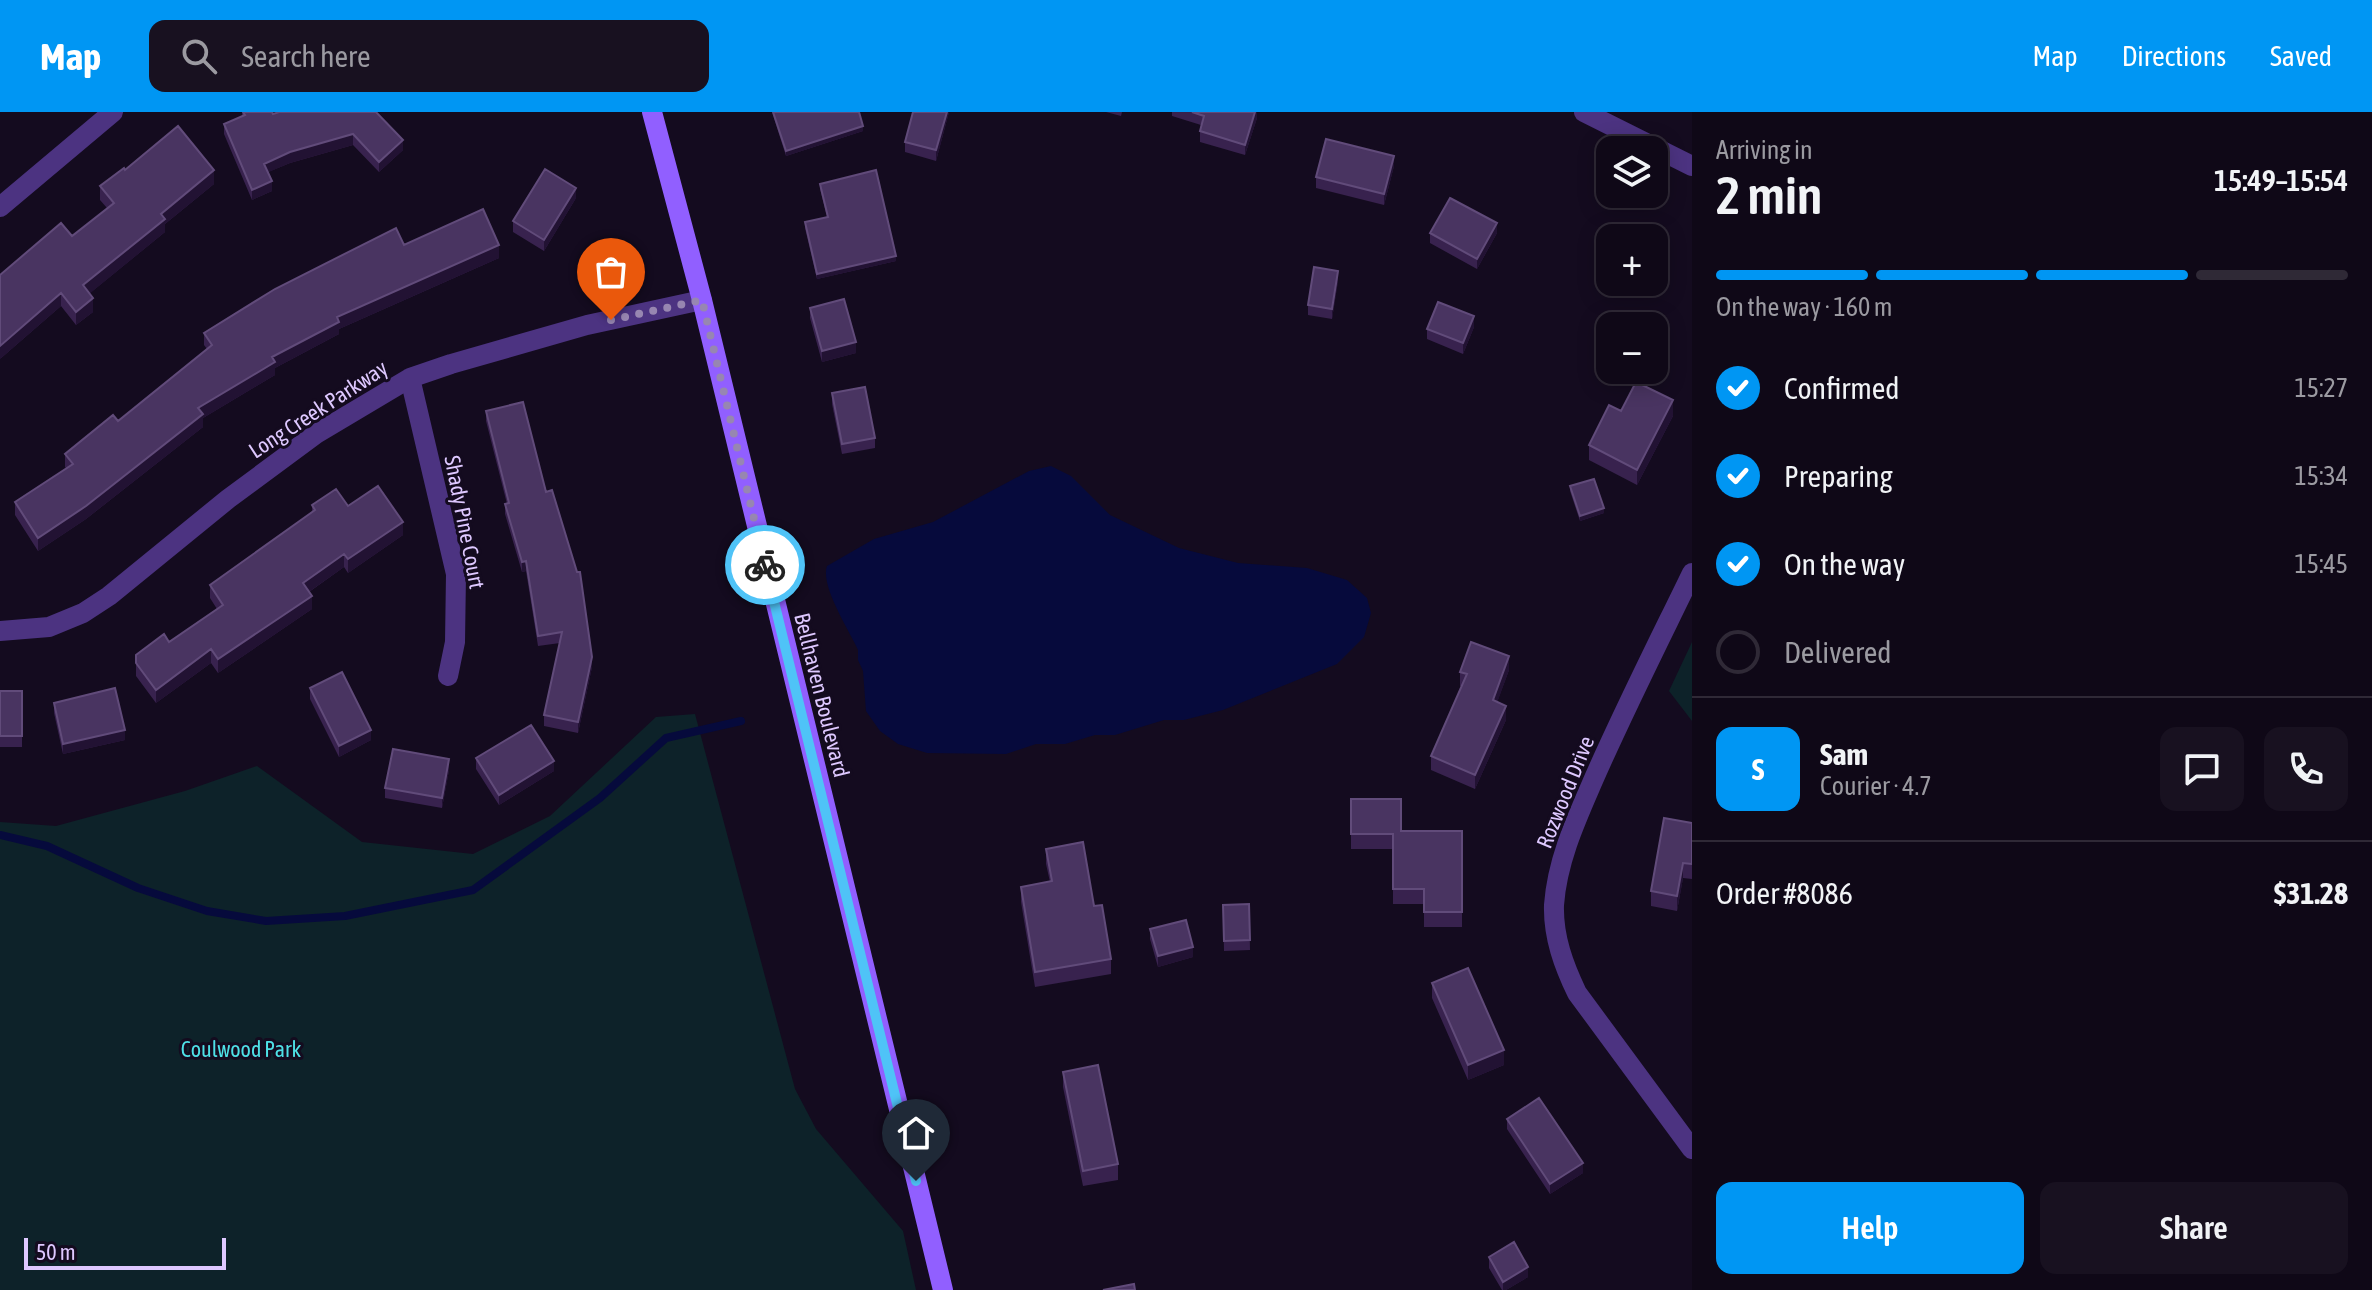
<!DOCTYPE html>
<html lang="en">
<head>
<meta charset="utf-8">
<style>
  :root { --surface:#0f0817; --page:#181120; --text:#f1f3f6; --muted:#9b9aa1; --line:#2f2936; --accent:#0096f3 }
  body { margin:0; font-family:"Asap Condensed",sans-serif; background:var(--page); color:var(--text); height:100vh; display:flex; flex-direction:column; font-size:30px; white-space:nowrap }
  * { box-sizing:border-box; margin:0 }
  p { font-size:26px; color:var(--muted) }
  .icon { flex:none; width:44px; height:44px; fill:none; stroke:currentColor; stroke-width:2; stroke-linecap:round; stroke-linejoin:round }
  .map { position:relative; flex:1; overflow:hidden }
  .sheet { display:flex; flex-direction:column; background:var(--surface); width:680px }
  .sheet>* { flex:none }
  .fabs { position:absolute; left:1596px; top:24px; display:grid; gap:16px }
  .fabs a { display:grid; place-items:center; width:72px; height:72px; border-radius:16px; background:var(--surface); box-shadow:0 4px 20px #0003,0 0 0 2px var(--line); font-size:40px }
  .scale { position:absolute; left:24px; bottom:20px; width:202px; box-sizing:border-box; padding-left:8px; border:4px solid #dec8ff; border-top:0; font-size:22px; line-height:28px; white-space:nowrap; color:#dec8ff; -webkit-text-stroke:6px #140b1f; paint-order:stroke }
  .pin { position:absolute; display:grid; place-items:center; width:68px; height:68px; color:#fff; margin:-82px -34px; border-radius:50% 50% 50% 0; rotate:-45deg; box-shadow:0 0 8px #0007 }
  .pin .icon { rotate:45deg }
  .courier { position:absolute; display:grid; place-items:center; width:80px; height:80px; margin:-40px; border:6px solid #4fc3f7; border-radius:50%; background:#fff; color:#222; box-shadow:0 2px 10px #0007 }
  .overview em { font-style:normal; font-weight:600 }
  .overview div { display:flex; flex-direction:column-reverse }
  .overview { display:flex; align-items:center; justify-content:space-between; height:136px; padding:0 24px }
  h1 { font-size:52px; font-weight:600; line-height:60px }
  .bar { display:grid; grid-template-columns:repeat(4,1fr); gap:12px 8px; align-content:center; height:96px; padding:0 24px }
  .bar i { height:10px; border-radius:6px; background:var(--line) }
  .bar .selected { background:var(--accent) }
  .bar p { grid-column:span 4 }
  .line { display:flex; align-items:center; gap:20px; padding:0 24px; border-top:2px solid var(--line) }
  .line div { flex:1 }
  .round { display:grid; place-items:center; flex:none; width:84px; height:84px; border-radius:16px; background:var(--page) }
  ol { padding:0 24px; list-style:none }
  li { display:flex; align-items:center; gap:24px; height:88px }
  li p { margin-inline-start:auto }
  li .icon { padding:8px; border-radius:50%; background:var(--accent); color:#fff; stroke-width:4 }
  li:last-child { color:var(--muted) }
  li i { width:44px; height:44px; border:4px solid var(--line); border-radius:50% }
  .action { display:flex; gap:16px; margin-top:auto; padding:16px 24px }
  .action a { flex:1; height:92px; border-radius:16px; background:var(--accent); color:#fff; font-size:32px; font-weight:600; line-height:92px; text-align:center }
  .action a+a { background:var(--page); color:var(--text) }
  header { display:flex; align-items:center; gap:48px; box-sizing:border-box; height:112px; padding:0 40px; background:var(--accent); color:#fff }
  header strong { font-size:38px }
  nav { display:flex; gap:44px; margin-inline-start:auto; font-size:28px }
  .search { width:560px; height:72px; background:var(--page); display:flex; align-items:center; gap:20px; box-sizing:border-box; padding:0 28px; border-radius:16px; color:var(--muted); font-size:30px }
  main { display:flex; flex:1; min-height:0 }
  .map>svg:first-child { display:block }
  .green { fill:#0d2229 }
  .water { fill:#060a3c }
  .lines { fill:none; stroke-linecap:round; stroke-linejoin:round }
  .stream { stroke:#060a3c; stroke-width:8 }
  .minor { stroke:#4c3381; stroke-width:20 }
  .tertiary { stroke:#4c3381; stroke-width:20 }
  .secondary { stroke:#915fff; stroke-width:20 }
  .wall { fill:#38224e }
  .shaded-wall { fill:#221233 }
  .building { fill:#493461; stroke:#614b7a; stroke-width:2 }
  .done { stroke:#9786b1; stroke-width:8; stroke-dasharray:0 14.4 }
  .route { stroke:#4fc3f7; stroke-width:10 }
  .labels { text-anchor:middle; stroke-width:6; stroke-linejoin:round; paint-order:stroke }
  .street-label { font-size:22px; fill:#dec8ff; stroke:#140b1f }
  .park-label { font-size:22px; fill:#4ee0e6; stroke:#140b1f }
</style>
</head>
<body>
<header>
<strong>Map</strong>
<div class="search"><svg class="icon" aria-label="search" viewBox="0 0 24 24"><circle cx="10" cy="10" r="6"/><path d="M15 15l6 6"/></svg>Search here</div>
<nav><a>Map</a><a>Directions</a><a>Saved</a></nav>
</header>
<main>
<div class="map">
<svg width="1692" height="1178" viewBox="0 0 1692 1178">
  <rect width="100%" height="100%" fill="#140b1f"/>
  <!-- green -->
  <path class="green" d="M1692 530V609L1669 579Z
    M695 602 795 977 816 1017 903 1119 916 1178H0V710L56 714 185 679 257 654 362 730 473 742 550 704 656 605Z"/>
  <!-- water -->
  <path class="water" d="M1051 354 1071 364 1110 403 1179 436 1238 451 1307 456 1347 468 1367 486 1371 501 1364 525 1337 552 1223 598 1184 608H1164L1115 623H1095L1065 632H1036L1006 642 927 641 898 632 880 619 866 599 863 559 858 548V538C849 518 820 474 827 454L874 427 933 410 1029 359Z"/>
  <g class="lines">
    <!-- stream -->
    <path class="stream" d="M0 723 47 734 138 776 207 799 266 809 345 804 473 778 600 686 666 626 741 609"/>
    <!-- minor -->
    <path class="minor" d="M0 95 113 0
      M410 266 456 462 455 530 448 564
      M1692 461C1658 531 1623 600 1592 671 1575 710 1557 750 1554 793 1553 825 1564 854 1577 881L1692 1037
      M0 519 49 515 83 501 109 484 228 387 316 322 410 266 451 252 587 213 702 188"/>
    <!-- tertiary -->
    <path class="tertiary" d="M1584 0 1692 54"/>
    <!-- secondary -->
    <path class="secondary" d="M652 0 702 188 943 1178"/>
  </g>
  <!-- wall -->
  <path class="wall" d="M242 0H272L273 2 279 0 403 38 379 60 353 33 290 51 268 60 272 79 252 88 224 22V12L242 4Z
    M772 0H859L863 19 786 44Z
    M913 0H949L936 49 905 40V30Z
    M1106 0H1122L1121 4Z
    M1172 0H1257V6L1245 43 1200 30V19L1201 13 1172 4Z
    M1394 54 1384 93 1316 76V65Z
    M125 58 214 72 165 112V120L90 181 93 200 76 213 61 194 0 247 72 124 107 96 100 88V74Z
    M820 72 896 149 817 167 805 116V110L827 105 820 77Z
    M576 86 544 139 513 120V109Z
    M1430 121H1497L1477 157 1430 131Z
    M404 133 499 146 339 217V222L275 256V263L203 306V315L86 407 38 439 15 403V390L67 357 65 355V342L118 309 207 237 204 233V221Z
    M1338 169 1332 207 1308 203V193Z
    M810 196 856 241 822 250 810 206Z
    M1474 215 1463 242 1427 227V217Z
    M832 281 875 326V336L842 342 832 292Z
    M486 299 546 380 592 555 578 621 544 614V603L560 531 538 534 526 459 522 460 505 402V392H507L486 309Z
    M1621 299 1673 304 1637 373 1589 348V333Z
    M1570 374 1604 401 1580 409 1570 379Z
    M312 393 348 394 403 423 348 461 344 455 309 480 312 497 218 561 211 551 156 591 136 564V543L169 530 217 497 210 486V473L312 401Z
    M1509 558 1497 590 1506 608 1475 677 1431 658V644L1462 574H1460V560Z
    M310 576 371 628 339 645 310 587Z
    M0 579H22V635H0Z
    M54 591 125 628 63 642 54 601Z
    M476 646 554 659 499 693 476 657Z
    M449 658 442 696 385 686V676Z
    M1351 687 1401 719H1462V815H1424V792H1393V737H1351Z
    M1692 711V767L1683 766 1677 799 1651 794V779Z
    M1046 737 1094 794 1111 847V862L1035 875 1021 790V775L1050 770 1046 752Z
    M1249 792 1250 838 1224 839 1223 793Z
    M1150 817 1193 845 1158 855 1150 827Z
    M1432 871 1504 953 1468 968 1432 886Z
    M1063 960 1118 1052V1068L1083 1074 1063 975Z
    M1507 1007 1583 1061 1550 1082 1507 1017Z
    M1489 1145 1528 1165 1506 1178H1502L1489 1156Z"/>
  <!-- shaded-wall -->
  <path class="shaded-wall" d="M947 0H949L936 49V38Z
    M1255 0H1257V6L1245 43V33Z
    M863 14V19L786 44V39Z
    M353 22V33L290 51 264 62V52L290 40Z
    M403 28V38L379 60V50Z
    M1394 44V54L1384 93V82Z
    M214 58V72L165 112V120L83 187V173L161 102Z
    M272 69V79L252 88V78Z
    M576 76V86L544 139V128Z
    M1497 111V121L1477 157V147Z
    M499 133V146L339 217V222L275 256V263L203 306V315L86 407 38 439V426L198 296 272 245 337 205Z
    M896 144V149L817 167V162Z
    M1338 159V169L1332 207V197Z
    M61 181V194L0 247V234Z
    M93 186V200L76 213V200Z
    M1474 204V215L1463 242V231Z
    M856 230V241L822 250V239Z
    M1673 288V304L1637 373V358Z
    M1604 396V401L1580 409V404Z
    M403 410V423L348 461V447Z
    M344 442V455L303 484V471Z
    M526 449V459L522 460V450Z
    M312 484V497L218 561V547Z
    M211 537V551L156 591V578Z
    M1509 544V558L1493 602V588Z
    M592 545V555L578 621V610Z
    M1506 594V608L1475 677V663Z
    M125 618V628L63 642V632Z
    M371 618V628L339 645V634Z
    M449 647V658L442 696V686Z
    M554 649V659L499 693V683Z
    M1683 751V766L1677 799V784Z
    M1193 835V845L1158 855V844Z
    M1504 938V953L1468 968V953Z
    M1583 1051V1061L1550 1082V1072Z
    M1528 1155V1165L1506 1178H1503V1170Z"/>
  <!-- building -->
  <path class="building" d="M243 0H272L273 2 279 0H376L403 28 379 50 353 22 290 40 264 52 272 69 252 78 224 12 245 3Z
    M773 0H859L863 14 786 39Z
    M913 0H947L936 38 905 30Z
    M1192 0H1255L1245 33 1200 19 1204 4Z
    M178 14 214 58 161 102 165 107 83 173 93 186 76 200 61 181 0 234V163L61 111 72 124 114 91 100 74 124 56 125 58Z
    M1326 27 1394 44 1384 82 1316 65Z
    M545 57 576 76 544 128 513 109Z
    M876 58 896 144 817 162 805 110 828 105 820 72Z
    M1450 86 1497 111 1477 147 1430 121Z
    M483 97 499 133 337 205 339 210 272 245 275 250 198 296 203 302 86 394 38 426 15 390 73 352 65 342 113 303 118 309 212 233 204 221 275 177 396 116 404 133Z
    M1314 155 1338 159 1332 197 1308 193Z
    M844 187 856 230 822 239 810 196Z
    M1438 190 1474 204 1463 231 1427 217Z
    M1636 270 1673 288 1637 358 1589 333 1609 293 1621 299Z
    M865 275 875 326 842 332 832 281Z
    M523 290 546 380 552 378 577 460H580L592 545 578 610 544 603 562 520 538 524 526 449 522 450 505 392 509 391 486 299Z
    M1594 367 1604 396 1580 404 1570 374Z
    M378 374 403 410 348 447 344 442 303 471 312 484 218 547 211 537 156 578 136 551V543L164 522 169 530 223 493 210 473 315 398 312 393 336 377 348 394Z
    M1471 530 1509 544 1493 588 1506 594 1475 663 1431 644 1467 562 1460 560Z
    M342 560 371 618 339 634 310 576Z
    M115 576 125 618 63 632 54 591Z
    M0 579H22V624H0Z
    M531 613 554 649 499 683 476 646Z
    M393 637 449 647 442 686 385 676Z
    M1351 687H1401V719H1462V800H1424V777H1393V722H1351Z
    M1664 706 1692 711V752L1683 751 1677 784 1651 779Z
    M1083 730 1094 794 1102 793 1111 847 1035 860 1021 775 1052 769 1046 737Z
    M1249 792 1250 828 1224 829 1223 793Z
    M1186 808 1193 835 1158 844 1150 817Z
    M1468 856 1504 938 1468 953 1432 871Z
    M1098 953 1118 1052 1083 1059 1063 960Z
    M1539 986 1583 1051 1550 1072 1507 1007Z
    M1514 1130 1528 1155 1503 1170 1489 1145Z
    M1134 1172 1135 1178H1103Z"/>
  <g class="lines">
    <!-- done -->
    <path class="done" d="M611 208 702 188 765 453"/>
    <!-- route -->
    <path class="route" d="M765 453 916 1069"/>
  </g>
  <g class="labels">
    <!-- street labels -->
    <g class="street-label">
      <text transform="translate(318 297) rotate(-33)" y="8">Long Creek Parkway</text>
      <text transform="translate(465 410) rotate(79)" y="8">Shady Pine Court</text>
      <text transform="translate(822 583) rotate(76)" y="8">Bellhaven Boulevard</text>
      <text transform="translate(1565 680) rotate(-68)" y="8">Rozwood Drive</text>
    </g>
    <!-- park labels -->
    <g class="park-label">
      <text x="241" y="945">Coulwood Park</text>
    </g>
  </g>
</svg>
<div class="fabs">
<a><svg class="icon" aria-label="layers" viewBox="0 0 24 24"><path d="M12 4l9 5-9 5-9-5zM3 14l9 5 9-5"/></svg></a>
<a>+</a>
<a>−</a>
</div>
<div class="scale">50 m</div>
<div class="pin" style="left:611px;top:208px;background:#ea580c"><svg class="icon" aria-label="bag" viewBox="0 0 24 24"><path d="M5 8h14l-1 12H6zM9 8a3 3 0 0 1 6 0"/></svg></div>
<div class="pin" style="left:916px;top:1069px;background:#1f2937"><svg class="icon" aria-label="home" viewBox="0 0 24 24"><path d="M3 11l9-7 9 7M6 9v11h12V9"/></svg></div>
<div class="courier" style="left:765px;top:453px"><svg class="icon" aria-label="bike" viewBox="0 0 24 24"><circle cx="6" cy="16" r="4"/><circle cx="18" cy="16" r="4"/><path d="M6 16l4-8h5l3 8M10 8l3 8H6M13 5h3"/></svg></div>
</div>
<section class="sheet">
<div class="overview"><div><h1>2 min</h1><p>Arriving in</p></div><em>15:49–15:54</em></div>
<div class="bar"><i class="selected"></i><i class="selected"></i><i class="selected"></i><i></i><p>On the way · 160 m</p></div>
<ol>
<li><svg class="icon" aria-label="check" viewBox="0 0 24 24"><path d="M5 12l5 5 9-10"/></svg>Confirmed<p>15:27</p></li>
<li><svg class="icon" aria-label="check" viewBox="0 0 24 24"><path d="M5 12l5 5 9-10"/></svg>Preparing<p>15:34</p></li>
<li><svg class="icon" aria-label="check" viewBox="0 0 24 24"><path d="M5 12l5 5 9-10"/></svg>On the way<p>15:45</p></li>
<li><i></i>Delivered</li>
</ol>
<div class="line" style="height:144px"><b class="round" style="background:var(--accent);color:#fff">S</b><div><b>Sam</b><p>Courier · 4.7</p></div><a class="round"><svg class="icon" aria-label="chat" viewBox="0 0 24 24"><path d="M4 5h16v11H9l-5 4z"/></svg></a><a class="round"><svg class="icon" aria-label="phone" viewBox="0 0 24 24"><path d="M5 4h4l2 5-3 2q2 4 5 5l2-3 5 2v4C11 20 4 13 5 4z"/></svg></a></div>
<div class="line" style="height:104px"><div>Order #8086</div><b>$31.28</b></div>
<div class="action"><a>Help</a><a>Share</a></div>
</section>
</main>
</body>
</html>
